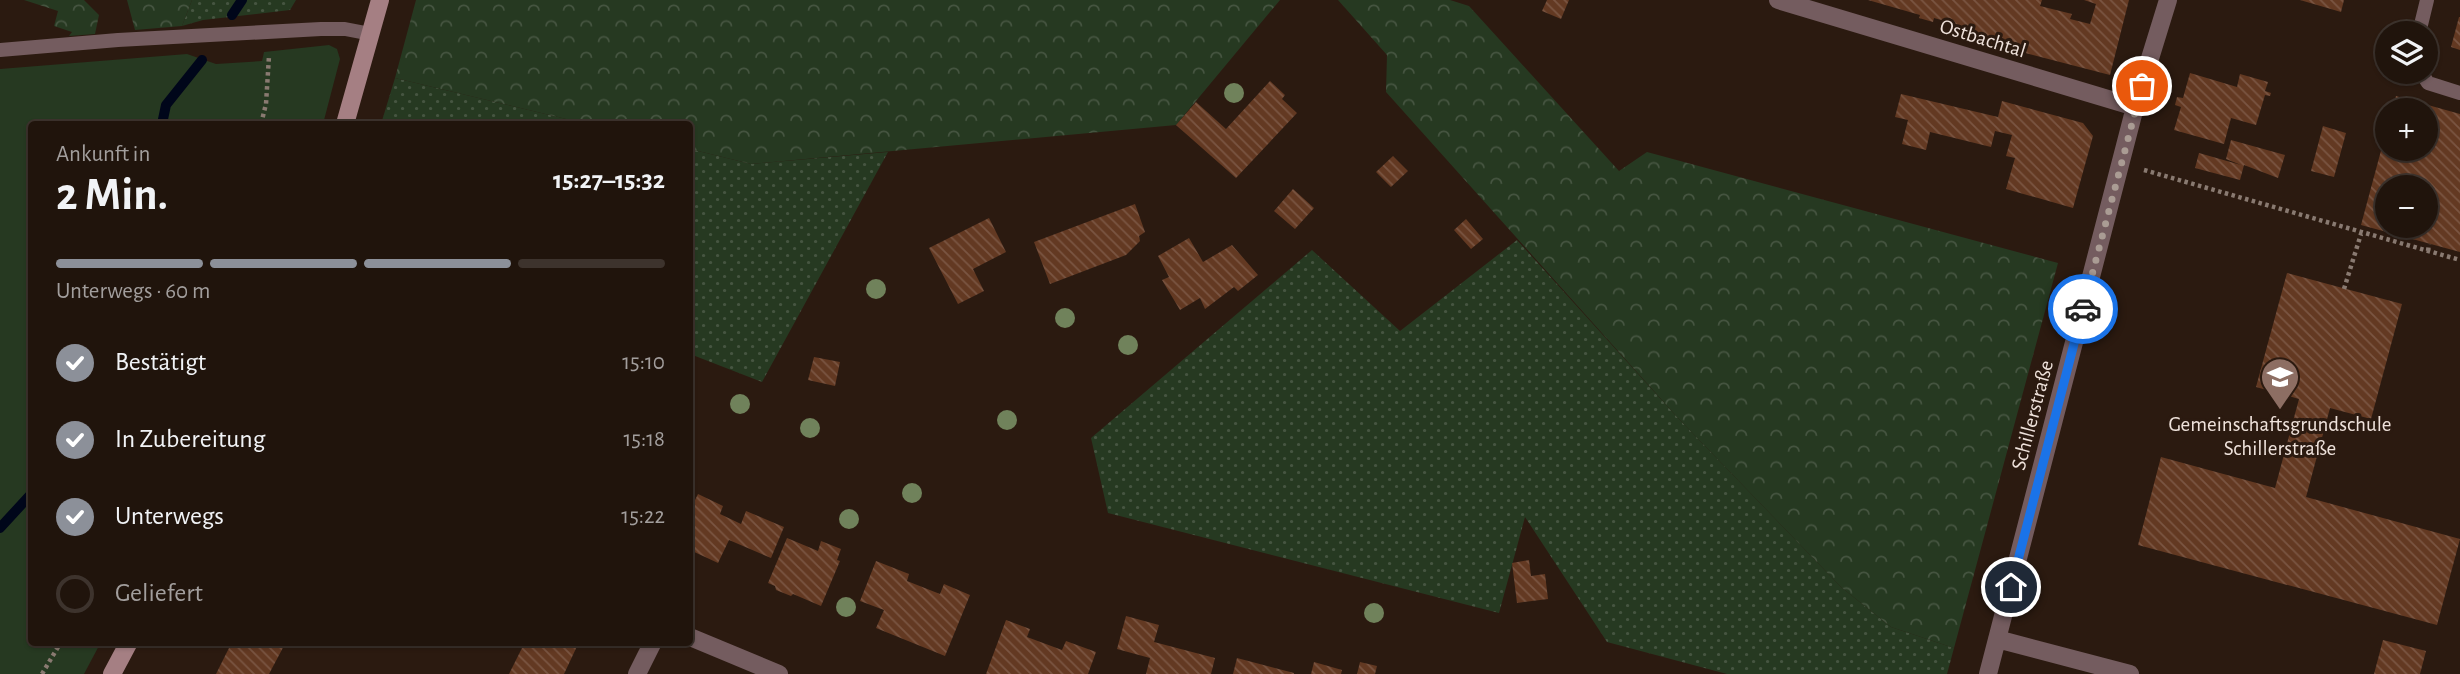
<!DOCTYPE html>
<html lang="de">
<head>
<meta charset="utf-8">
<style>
  :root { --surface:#20140c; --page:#281d15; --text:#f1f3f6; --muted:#a29e9d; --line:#3d332d; --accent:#8c9099 }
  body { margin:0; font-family:"Alegreya Sans",sans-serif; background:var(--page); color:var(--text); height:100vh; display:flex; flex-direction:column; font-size:26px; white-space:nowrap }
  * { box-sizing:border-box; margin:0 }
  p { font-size:23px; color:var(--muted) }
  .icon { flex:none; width:38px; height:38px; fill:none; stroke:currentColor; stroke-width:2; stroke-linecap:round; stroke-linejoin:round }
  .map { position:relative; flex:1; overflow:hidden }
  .drawer { position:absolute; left:28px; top:121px; width:665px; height:525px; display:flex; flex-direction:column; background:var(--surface); border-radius:7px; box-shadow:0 2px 5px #0004,0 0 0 2px var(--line) }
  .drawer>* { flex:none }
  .buttons { position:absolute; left:2375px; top:21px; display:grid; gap:14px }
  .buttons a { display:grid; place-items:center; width:63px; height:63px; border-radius:50%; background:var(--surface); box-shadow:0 2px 5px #0004,0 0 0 2px var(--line); font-size:35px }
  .pin { position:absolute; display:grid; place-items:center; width:60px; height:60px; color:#fff; margin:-30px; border:4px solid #fff; border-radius:50%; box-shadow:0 2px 7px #0007 }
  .courier { position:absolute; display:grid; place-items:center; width:70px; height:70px; margin:-35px; border:5px solid #1a73e8; border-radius:50%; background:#fff; color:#222; box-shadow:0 2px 9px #0007 }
  .summary em { font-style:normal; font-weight:700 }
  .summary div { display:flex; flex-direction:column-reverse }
  .summary { display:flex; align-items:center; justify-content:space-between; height:119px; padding:0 28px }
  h1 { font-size:46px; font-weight:700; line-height:52px }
  .bar { display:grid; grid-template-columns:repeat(4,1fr); gap:10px 7px; align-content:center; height:84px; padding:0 28px }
  .bar i { height:9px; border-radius:5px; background:var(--line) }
  .bar .current { background:var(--accent) }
  .bar p { grid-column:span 4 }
  ol { padding:0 28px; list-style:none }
  li { display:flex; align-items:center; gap:21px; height:77px }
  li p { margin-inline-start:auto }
  li .icon { padding:7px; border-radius:50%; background:var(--accent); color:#fff; stroke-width:4 }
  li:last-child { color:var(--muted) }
  li i { width:38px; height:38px; border:4px solid var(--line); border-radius:50% }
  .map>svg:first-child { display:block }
  .grass { fill:url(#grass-dots) }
  .forest { fill:url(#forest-crowns) }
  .green { fill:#263921 }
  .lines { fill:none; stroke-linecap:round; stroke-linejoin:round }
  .stream { stroke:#00061a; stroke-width:10 }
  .building { fill:url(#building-back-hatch); fill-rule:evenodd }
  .path { stroke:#897a71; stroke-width:4.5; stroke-dasharray:3.5 3.5; stroke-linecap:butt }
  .lane { stroke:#745c5f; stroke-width:14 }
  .street { stroke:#745c5f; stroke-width:18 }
  .secondary { stroke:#a57f83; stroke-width:18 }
  .tree { fill:#70825b }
  .done { stroke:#aa9c94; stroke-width:7; stroke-dasharray:0 12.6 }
  .route { stroke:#1a73e8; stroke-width:9 }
  .labels { text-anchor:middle; stroke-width:6; stroke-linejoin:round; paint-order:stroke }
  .street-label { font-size:21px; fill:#efe2db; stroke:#2b1a10 }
  .poi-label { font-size:21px; fill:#efe2db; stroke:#2b1a10 }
</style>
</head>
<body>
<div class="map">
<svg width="2460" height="674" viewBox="0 0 2460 674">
  <defs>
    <pattern id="grass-dots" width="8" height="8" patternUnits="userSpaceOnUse" patternTransform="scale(1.75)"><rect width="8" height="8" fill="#263921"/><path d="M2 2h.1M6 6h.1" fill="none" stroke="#465541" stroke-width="1.8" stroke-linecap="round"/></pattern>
    <pattern id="forest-crowns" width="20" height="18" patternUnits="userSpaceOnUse" patternTransform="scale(1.75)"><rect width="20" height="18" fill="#263921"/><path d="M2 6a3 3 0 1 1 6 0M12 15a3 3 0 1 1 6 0" fill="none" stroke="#465541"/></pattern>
    <pattern id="building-back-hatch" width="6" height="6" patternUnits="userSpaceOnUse" patternTransform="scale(1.75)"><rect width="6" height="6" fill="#633922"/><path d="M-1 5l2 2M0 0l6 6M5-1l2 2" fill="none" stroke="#7a5542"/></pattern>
  </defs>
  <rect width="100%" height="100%" fill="#2b1a10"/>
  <!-- grass -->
  <path class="grass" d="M192 0H296L290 10 203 20 182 26Z
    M395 78 587 124H381Z
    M690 149 751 164 888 152 762 382 690 354Z
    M1517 240 1678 418 1841 587 1891 627 1954 648 1947 674H1727L1607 642 1525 517 1499 613 1108 513 1091 438 1312 250 1400 331Z"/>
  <!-- forest -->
  <path class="forest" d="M24 0H84L99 15 95 34 69 36 72 32 54 26 58 11Z
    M127 0H192L182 26 135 30Z
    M416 0H1280L1176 125 751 164 690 149V124H587L395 78Z
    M1338 0H1450L1469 6 1619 171 1647 152 2058 263 1954 648 1891 627 1841 587 1678 418 1386 92 1387 55Z"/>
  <!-- green -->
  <path class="green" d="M329 45 337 49 340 59 323 124H32V642H101L84 674H0V69L187 54 216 64 262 61 264 52Z"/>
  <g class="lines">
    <!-- stream -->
    <path class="stream" d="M232 15 242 0
      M162 124 166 105 202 60
      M32 422V432
      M0 528 32 493"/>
  </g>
  <!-- building -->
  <path class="building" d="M1547 0H1569L1561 19 1542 11Z
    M1868 0H2042L2040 6 2072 14 2070 19 2090 24 2096 4 2084 0H2129L2110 75 1963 37 1966 27 1934 18 1933 22 1919 18 1920 15Z
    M2300 0H2344L2341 12Z
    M2459 17H2460V50L2451 47Z
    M2190 73 2237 87 2240 74 2268 82 2265 91 2271 93 2270 96 2265 95 2256 125 2231 118 2224 144 2174 130 2181 107 2175 105 2177 97 2183 98Z
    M1270 81 1285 95 1282 99 1297 113 1236 178 1176 125 1196 102 1226 129Z
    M1901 94 1998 117 2002 101 2083 123 2093 136 2073 208 2006 189 2015 158 2006 156 2012 135 1995 131 1991 147 1930 132 1926 150 1902 144 1908 120 1895 117Z
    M2396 96 2460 114V252L2361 225 2386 132 2387 149H2426V110H2392ZM2387 187H2426V226H2387Z
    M2323 126 2346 133 2334 177 2311 171Z
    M2231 140 2285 155 2278 178 2244 165 2240 180 2195 168 2199 153 2241 165 2226 159Z
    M1393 156 1408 171 1391 187 1376 172Z
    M1293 189 1314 208 1295 229 1274 211Z
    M1135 204 1145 232 1139 236 1140 241 1126 255 1050 284 1034 242Z
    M989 218 1006 252 973 269 984 291 958 304 929 248Z
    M1466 219 1483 239 1471 249 1454 230Z
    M1189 238 1203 262 1232 245 1258 275 1238 291 1234 287 1205 309 1200 298 1180 310 1162 280 1169 277 1158 256Z
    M2287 273 2402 304 2371 419 2330 408 2306 497 2460 539 2437 625 2138 545 2161 457 2275 488 2299 399 2256 387Z
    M814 357 840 362 835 386 808 380Z
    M698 494 723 506 720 514 741 524 746 511 784 527 771 558 729 540 718 563 690 550V498L695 500Z
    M787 538 818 551 821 541 841 549 837 560 840 561 821 606 793 594 791 596 776 590 775 586 768 583Z
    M1529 560 1531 576 1545 574 1548 599 1517 603 1512 563Z
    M876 561 909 574 907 581 940 594 944 584 970 595 945 656 876 628 884 610 860 601Z
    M1126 616 1159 625 1154 642 1215 658 1211 674H1146L1150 658 1117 649Z
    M1006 620 1030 629 1027 637 1062 650 1066 641 1096 652 1088 674H986Z
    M2383 640 2426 651 2420 674H2374Z
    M232 642H286L269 674H216Z
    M525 642H579L564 674H509Z
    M1237 658 1294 673V674H1233Z
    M1314 662 1342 670 1341 674H1311Z
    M1360 662 1377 666 1375 674H1357Z"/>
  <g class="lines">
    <!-- path -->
    <path class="path" d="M261 124 266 104 269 56
      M2144 170 2460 260
      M2428 251 2429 244
      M2344 289 2361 234
      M42 674 61 642"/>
    <!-- lane -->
    <path class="lane" d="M2419 33 2427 0
      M0 50 118 40 321 29H345L371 34
      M2421 72 2428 83 2460 93"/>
    <!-- street -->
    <path class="street" d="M1778 0 2135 107
      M690 637 779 674
      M1997 639 2130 674
      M637 674 653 642
      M1988 674 2135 107 2168 0"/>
    <!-- secondary -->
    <path class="secondary" d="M345 124 380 0
      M112 674 129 642"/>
  </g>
  <!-- trees -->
  <g class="tree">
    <circle cx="1234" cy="93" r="10"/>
    <circle cx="876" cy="289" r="10"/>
    <circle cx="1065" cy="318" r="10"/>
    <circle cx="1128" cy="345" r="10"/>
    <circle cx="740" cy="404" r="10"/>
    <circle cx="1007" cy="420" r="10"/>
    <circle cx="810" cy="428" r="10"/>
    <circle cx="912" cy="493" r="10"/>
    <circle cx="849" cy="519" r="10"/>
    <circle cx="846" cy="607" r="10"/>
    <circle cx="1374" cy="613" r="10"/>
  </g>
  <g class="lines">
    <!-- done -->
    <path class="done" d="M2083 309 2142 86"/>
    <!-- route -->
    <path class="route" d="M2011 587 2083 309"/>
  </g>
  <!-- icons -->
  <defs>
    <symbol id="school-pin" viewBox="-11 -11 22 30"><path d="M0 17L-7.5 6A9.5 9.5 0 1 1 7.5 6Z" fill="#8d6e63" stroke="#2b1a10"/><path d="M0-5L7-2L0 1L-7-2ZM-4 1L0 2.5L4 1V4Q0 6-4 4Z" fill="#fff"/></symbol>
  </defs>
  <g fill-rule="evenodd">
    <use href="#school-pin" x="2258" y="355" width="44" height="60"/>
  </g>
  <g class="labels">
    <!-- street labels -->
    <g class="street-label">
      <text transform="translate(1983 38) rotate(17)" y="7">Ostbachtal</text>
      <text transform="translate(2032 415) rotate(-75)" y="7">Schillerstraße</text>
    </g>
    <!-- poi labels -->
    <g class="poi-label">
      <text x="2280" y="431">Gemeinschaftsgrundschule<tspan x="2280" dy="24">Schillerstraße</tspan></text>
    </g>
  </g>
</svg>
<div class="buttons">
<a><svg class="icon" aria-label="layers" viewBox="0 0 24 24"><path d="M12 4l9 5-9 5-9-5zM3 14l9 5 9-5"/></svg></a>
<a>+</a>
<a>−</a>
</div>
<div class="pin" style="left:2142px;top:86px;background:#ea580c"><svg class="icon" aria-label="bag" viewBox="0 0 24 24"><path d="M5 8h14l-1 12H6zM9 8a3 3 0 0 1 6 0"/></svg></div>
<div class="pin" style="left:2011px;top:587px;background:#1f2937"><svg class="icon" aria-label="home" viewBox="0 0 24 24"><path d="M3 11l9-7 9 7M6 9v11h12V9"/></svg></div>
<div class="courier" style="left:2083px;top:309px"><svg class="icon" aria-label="car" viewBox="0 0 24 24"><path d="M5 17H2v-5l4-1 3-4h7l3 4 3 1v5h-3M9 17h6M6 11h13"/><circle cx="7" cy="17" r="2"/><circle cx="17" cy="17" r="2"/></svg></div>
<section class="drawer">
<div class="summary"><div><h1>2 Min.</h1><p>Ankunft in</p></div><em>15:27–15:32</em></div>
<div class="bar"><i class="current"></i><i class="current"></i><i class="current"></i><i></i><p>Unterwegs · 60 m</p></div>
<ol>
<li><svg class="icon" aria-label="check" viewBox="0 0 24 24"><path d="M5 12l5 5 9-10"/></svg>Bestätigt<p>15:10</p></li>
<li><svg class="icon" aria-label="check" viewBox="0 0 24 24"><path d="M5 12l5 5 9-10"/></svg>In Zubereitung<p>15:18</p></li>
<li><svg class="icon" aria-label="check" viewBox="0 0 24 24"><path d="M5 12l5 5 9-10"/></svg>Unterwegs<p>15:22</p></li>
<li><i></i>Geliefert</li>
</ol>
</section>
</div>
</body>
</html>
